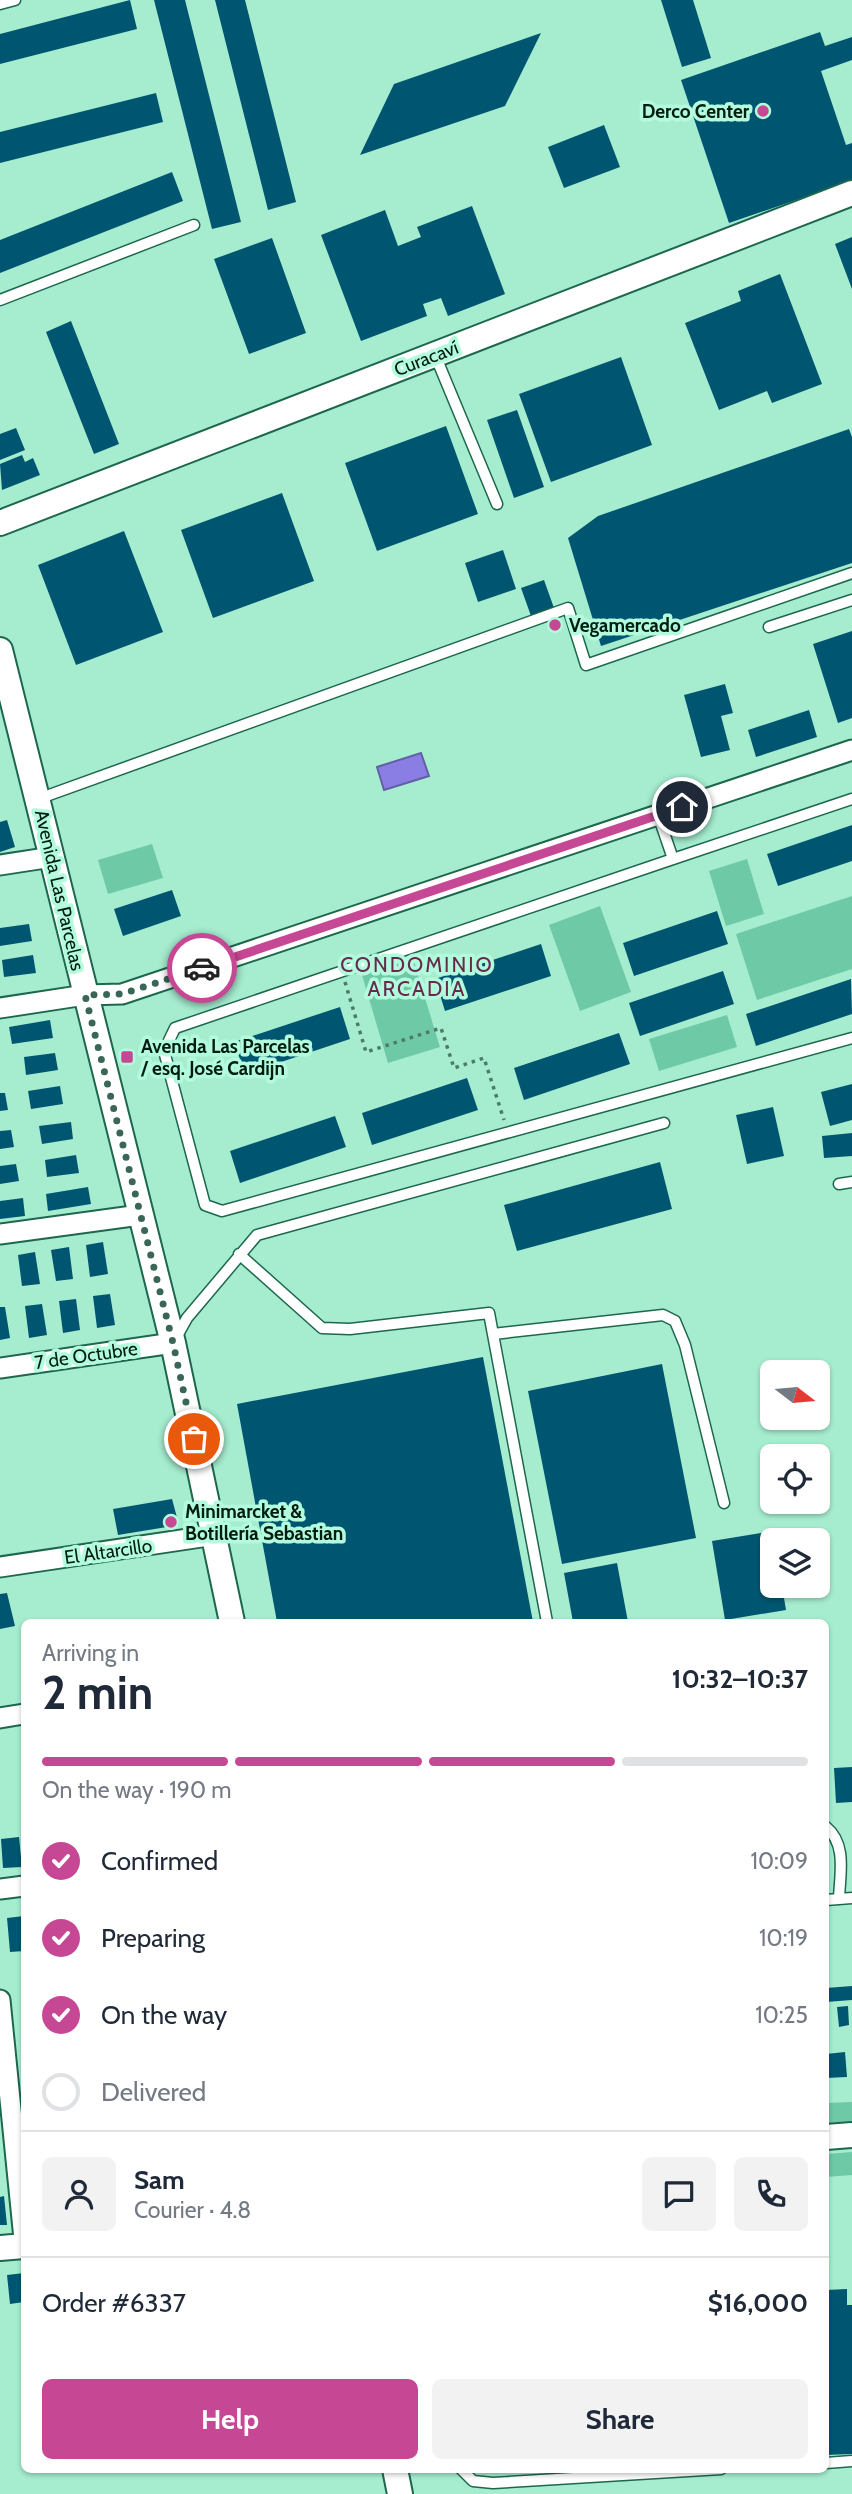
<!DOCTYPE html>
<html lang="en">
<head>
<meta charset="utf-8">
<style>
  :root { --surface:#fff; --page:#f2f2f3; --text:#1f2937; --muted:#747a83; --line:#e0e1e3; --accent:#c64793 }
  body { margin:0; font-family:Cabin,sans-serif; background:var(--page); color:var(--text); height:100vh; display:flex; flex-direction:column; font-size:26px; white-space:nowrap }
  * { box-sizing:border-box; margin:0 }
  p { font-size:23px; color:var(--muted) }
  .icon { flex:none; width:38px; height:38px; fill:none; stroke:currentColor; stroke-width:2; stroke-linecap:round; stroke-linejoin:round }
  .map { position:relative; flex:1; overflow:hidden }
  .details { position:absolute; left:21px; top:1619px; width:808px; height:854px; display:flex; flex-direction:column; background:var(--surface); border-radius:10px; box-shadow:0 2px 5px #0004 }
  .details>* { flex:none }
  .needle { width:46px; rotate:106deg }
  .controls { position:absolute; left:760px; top:1360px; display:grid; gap:14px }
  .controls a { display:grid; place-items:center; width:70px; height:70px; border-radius:10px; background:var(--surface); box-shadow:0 2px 5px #0004; font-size:35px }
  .pin { position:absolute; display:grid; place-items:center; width:60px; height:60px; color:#fff; margin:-30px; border:4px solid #fff; border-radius:50%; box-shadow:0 2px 7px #0007 }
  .courier { position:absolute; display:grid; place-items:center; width:70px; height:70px; margin:-35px; border:5px solid #c64793; border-radius:50%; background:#fff; color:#222; box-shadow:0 2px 9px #0007 }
  .summary em { font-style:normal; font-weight:700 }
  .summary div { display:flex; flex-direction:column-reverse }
  .summary { display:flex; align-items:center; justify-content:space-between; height:119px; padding:0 21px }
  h1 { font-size:46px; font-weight:700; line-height:52px }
  .bar { display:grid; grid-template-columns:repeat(4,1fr); gap:10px 7px; align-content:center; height:84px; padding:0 21px }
  .bar i { height:9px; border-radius:5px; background:var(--line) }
  .bar .current { background:var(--accent) }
  .bar p { grid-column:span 4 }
  .line { display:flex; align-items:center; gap:18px; padding:0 21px; border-top:2px solid var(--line) }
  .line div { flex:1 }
  .round { display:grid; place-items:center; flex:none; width:74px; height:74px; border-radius:10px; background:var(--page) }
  ol { padding:0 21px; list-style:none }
  li { display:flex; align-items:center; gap:21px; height:77px }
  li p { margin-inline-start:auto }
  li .icon { padding:7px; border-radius:50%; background:var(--accent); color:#fff; stroke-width:4 }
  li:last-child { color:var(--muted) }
  li i { width:38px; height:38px; border:4px solid var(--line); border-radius:50% }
  .cta { display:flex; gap:14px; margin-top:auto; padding:14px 21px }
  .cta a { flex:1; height:80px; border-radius:10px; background:var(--accent); color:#fff; font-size:28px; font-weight:700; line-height:80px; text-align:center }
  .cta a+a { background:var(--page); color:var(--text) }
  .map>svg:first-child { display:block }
  .green { fill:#6ec9a6 }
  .water { fill:#8a7de4; stroke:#6160a5; stroke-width:2 }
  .building { fill:#005671 }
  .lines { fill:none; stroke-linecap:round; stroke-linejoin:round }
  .service-casing { stroke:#1d674f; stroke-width:13 }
  .minor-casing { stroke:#1d674f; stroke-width:23 }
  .tertiary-casing { stroke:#1d674f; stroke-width:28 }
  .path { stroke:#4c7c69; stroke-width:3.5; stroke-dasharray:3.5 5; stroke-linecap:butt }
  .service { stroke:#fff; stroke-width:10 }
  .minor { stroke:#fff; stroke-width:19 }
  .tertiary { stroke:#fff; stroke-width:24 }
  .done { stroke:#3a6655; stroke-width:7; stroke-dasharray:0 12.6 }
  .route { stroke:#c64793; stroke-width:9 }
  .poi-dot { fill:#c64793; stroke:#b3fbdd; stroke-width:2.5 }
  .labels { text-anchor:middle; stroke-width:7; stroke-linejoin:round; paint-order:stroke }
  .poi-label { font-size:19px; font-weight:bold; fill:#001d13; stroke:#b3fbdd; text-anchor:start }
  .street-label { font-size:19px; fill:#001d13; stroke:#b3fbdd }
  .neighbourhood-label { font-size:21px; letter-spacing:2px; fill:#67294c; stroke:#b3fbdd }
</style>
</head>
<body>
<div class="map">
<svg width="852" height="2494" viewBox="0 0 852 2494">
  <rect width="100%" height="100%" fill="#a6edd0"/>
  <!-- green -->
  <path class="green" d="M152 844 163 878 108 894 98 860Z
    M747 859 764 914 726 926 709 871Z
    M852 896V969L757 1000 736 934Z
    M600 906 631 992 580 1011 549 925Z
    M413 959 440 1047 388 1063 362 975Z
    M727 1015 737 1047 659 1071 649 1039Z
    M852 2102V2124L826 2126V2103Z
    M852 2152V2175L826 2177V2154Z"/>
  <!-- water -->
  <path class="water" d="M421 753 429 776 384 790 377 767Z"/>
  <!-- building -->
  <path class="building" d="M130 0 137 29 0 64V34Z
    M154 0H185L241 222 212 229Z
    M215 0H245L296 202 268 210Z
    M661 0H693L711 58 682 67Z
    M820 32 825 46 852 37V60L821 71 846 145 852 143V181L729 223 681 80Z
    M541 33 505 106 360 155 394 84Z
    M156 93 163 122 0 163V132Z
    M604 125 620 167 564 188 548 147Z
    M172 172 183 201 0 273V240Z
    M472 206 505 294 448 316 441 298 423 304 427 316 361 341 321 235 385 210 398 246 421 237 417 227Z
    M852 237V289L835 244Z
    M272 238 306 333 249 354 214 259Z
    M780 274 822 384 772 403 767 391 719 410 685 323 741 301 738 291Z
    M71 321 119 444 94 454 46 332Z
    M621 357 652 445 551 482 519 394Z
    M517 410 544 487 514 498 487 420Z
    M446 426 478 514 377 551 345 463Z
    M16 428 25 450 0 460V434Z
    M849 429 852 437V563L601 646 568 538 598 516Z
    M22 455 25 462 33 458 40 475 2 490 0 464Z
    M282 493 314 581 213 618 181 530Z
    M124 531 163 632 76 665 38 565Z
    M503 550 516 589 478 602 465 563Z
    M544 580 554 608 531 616 521 588Z
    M852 631V718L838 723 813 644Z
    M725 684 733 713 721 716 730 750 701 757 684 695Z
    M809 710 817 737 756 757 748 730Z
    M7 820 15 847 0 852V822Z
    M852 825V861L778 886 767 854Z
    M172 890 181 916 123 936 114 909Z
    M717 911 728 944 634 976 623 943Z
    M29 924 32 941 0 946V928Z
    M541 944 551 976 445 1011 435 979Z
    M33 955 36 973 4 977 2 960Z
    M723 971 734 1004 640 1036 629 1003Z
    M851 979 852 1014 756 1046 746 1014Z
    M340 1007 350 1039 245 1074 234 1042Z
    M50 1020 53 1038 12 1044 9 1027Z
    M619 1033 630 1064 524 1100 514 1068Z
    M55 1053 58 1070 26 1075 24 1057Z
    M467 1078 478 1110 372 1145 362 1113Z
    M852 1084V1120L830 1126 821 1092Z
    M60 1086 63 1104 31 1109 28 1091Z
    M0 1093H5L8 1110 0 1111Z
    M773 1107 784 1156 747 1164 736 1115Z
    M335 1116 346 1147 240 1183 230 1151Z
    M71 1122 73 1139 42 1144 39 1126Z
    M11 1130 14 1147 0 1149V1131Z
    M852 1133V1156L824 1158 822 1136Z
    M76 1155 79 1173 47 1177 45 1160Z
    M660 1162 672 1209 517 1251 504 1205Z
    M16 1164 19 1181 0 1184V1166Z
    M88 1187 91 1204 48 1211 46 1194Z
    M23 1198 25 1216 0 1219V1201Z
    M103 1242 108 1274 90 1277 86 1245Z
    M69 1247 73 1279 56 1281 51 1250Z
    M35 1252 40 1284 22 1286 18 1255Z
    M110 1294 115 1325 97 1328 93 1296Z
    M76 1299 80 1330 63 1333 59 1301Z
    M42 1304 47 1335 29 1338 25 1306Z
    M0 1307H5L10 1338 0 1340Z
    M483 1357 533 1622H277L237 1404Z
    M662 1364 696 1538 562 1564 528 1391Z
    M172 1499 179 1525 118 1535 113 1509Z
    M774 1531 772 1586H782L786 1610 725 1620 712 1541Z
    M617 1563 628 1622H573L564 1573Z
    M7 1593 15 1626 0 1629V1594Z
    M852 1767V1802L836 1803 834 1768Z
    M19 1837 22 1867 3 1868 1 1839Z
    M24 1916V1951L10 1952 7 1918Z
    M852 1986V2000L826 2002V1988Z
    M848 2006 849 2025 839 2027 837 2007Z
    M845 2052 847 2077 826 2078V2054Z
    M4 2196 7 2225H0V2197Z
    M24 2273V2302L10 2304 7 2275Z
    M847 2289V2305H852V2454L826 2455V2290Z"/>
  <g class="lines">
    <defs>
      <path id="service" d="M0 4 15 0
        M0 300 194 225
        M435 355 497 504
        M769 627 852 600
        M38 799 568 608 586 665 852 573
        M658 815 673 859 175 1028 164 1051 205 1205 222 1211 852 1038
        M673 859 852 799
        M839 1184 852 1182
        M239 1254 322 1328 350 1329 489 1313 547 1622
        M493 1334 663 1315 675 1321 685 1345 724 1503
        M177 1336 187 1318 257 1235 664 1123
        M826 1827C847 1844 840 1874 839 1898
        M826 1900 852 1898
        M826 2463 852 2461
        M461 2469 473 2481 493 2483 721 2469"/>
      <path id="minor" d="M0 865 52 857
        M0 1008 85 995 122 994 852 750
        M0 1234 140 1215
        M0 1368 173 1343
        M0 1567 215 1535
        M0 1718 24 1714
        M0 1889 24 1886
        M0 2000 24 2239"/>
      <path id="tertiary" d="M0 523 852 193
        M0 650 173 1343 232 1622
        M826 2137 852 2135
        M0 2248 24 2246
        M395 2469 400 2494"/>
    </defs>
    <!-- service casing -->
    <use href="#service" class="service-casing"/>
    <!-- minor casing -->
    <use href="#minor" class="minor-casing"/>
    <!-- tertiary casing -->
    <use href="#tertiary" class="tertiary-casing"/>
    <!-- path -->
    <path class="path" d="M345 982 366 1052 441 1028 454 1068 484 1058 504 1120"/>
    <!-- service -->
    <use href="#service" class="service"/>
    <!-- minor -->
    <use href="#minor" class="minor"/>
    <!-- tertiary -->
    <use href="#tertiary" class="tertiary"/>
  </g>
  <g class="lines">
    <!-- done -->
    <path class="done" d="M194 1439 173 1343 85 995 122 994 202 968"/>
    <!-- route -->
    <path class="route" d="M202 968 682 807"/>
  </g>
  <!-- markers -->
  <g class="poi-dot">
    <circle cx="763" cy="111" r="7"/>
    <circle cx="555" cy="625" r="7"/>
    <rect x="120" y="1050" width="14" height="14" rx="3.5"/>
    <circle cx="171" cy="1522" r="7"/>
  </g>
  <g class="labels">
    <!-- poi labels -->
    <g class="poi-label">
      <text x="749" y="118" text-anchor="end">Derco Center</text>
      <text x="569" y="632">Vegamercado</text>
      <text x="141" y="1053">Avenida Las Parcelas<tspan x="141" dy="22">/ esq. José Cardijn</tspan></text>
      <text x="185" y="1518">Minimarcket &amp;<tspan x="185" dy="22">Botillería Sebastian</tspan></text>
    </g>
    <!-- street labels -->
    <g class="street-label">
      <text transform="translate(426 358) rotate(-21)" y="7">Curacaví</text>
      <text transform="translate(60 890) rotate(77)" y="7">Avenida Las Parcelas</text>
      <text transform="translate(86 1355) rotate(-8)" y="7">7 de Octubre</text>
      <text transform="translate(108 1551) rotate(-8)" y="7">El Altarcillo</text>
    </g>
    <!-- neighbourhood labels -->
    <g class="neighbourhood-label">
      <text x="417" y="972">CONDOMINIO<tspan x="417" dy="24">ARCADIA</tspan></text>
    </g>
  </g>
</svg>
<div class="controls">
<a><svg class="needle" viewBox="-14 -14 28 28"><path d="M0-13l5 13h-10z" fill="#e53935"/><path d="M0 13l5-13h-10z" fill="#747a83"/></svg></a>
<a><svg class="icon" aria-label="locate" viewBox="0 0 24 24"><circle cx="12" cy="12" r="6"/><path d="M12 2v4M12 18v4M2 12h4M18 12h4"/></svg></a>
<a><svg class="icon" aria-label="layers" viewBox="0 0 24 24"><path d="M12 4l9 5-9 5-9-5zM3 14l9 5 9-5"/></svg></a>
</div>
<div class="pin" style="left:194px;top:1439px;background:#ea580c"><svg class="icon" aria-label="bag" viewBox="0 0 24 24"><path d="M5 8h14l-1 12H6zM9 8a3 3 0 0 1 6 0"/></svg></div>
<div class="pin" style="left:682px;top:807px;background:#1f2937"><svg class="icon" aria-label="home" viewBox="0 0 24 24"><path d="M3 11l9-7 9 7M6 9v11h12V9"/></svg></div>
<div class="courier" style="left:202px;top:968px"><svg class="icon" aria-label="car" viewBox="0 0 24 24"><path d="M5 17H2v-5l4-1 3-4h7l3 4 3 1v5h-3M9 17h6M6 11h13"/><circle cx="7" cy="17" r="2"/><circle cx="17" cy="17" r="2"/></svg></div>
<section class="details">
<div class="summary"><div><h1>2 min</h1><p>Arriving in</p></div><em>10:32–10:37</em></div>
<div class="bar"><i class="current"></i><i class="current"></i><i class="current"></i><i></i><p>On the way · 190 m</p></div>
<ol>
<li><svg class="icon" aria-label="check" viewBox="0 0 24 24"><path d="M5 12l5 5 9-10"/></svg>Confirmed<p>10:09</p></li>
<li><svg class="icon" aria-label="check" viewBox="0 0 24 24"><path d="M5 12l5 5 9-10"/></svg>Preparing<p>10:19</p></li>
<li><svg class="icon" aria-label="check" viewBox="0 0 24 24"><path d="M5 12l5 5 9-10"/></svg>On the way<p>10:25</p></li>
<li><i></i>Delivered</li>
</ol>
<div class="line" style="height:126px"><a class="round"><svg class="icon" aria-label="person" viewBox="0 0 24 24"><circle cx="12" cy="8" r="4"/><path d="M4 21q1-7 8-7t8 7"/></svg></a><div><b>Sam</b><p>Courier · 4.8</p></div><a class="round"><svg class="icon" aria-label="chat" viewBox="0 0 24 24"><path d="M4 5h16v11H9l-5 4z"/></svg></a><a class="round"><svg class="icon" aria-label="phone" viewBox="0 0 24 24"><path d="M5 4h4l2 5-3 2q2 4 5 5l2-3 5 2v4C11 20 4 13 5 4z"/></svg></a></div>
<div class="line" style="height:91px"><div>Order #6337</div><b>$16,000</b></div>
<div class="cta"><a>Help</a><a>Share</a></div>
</section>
</div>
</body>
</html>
